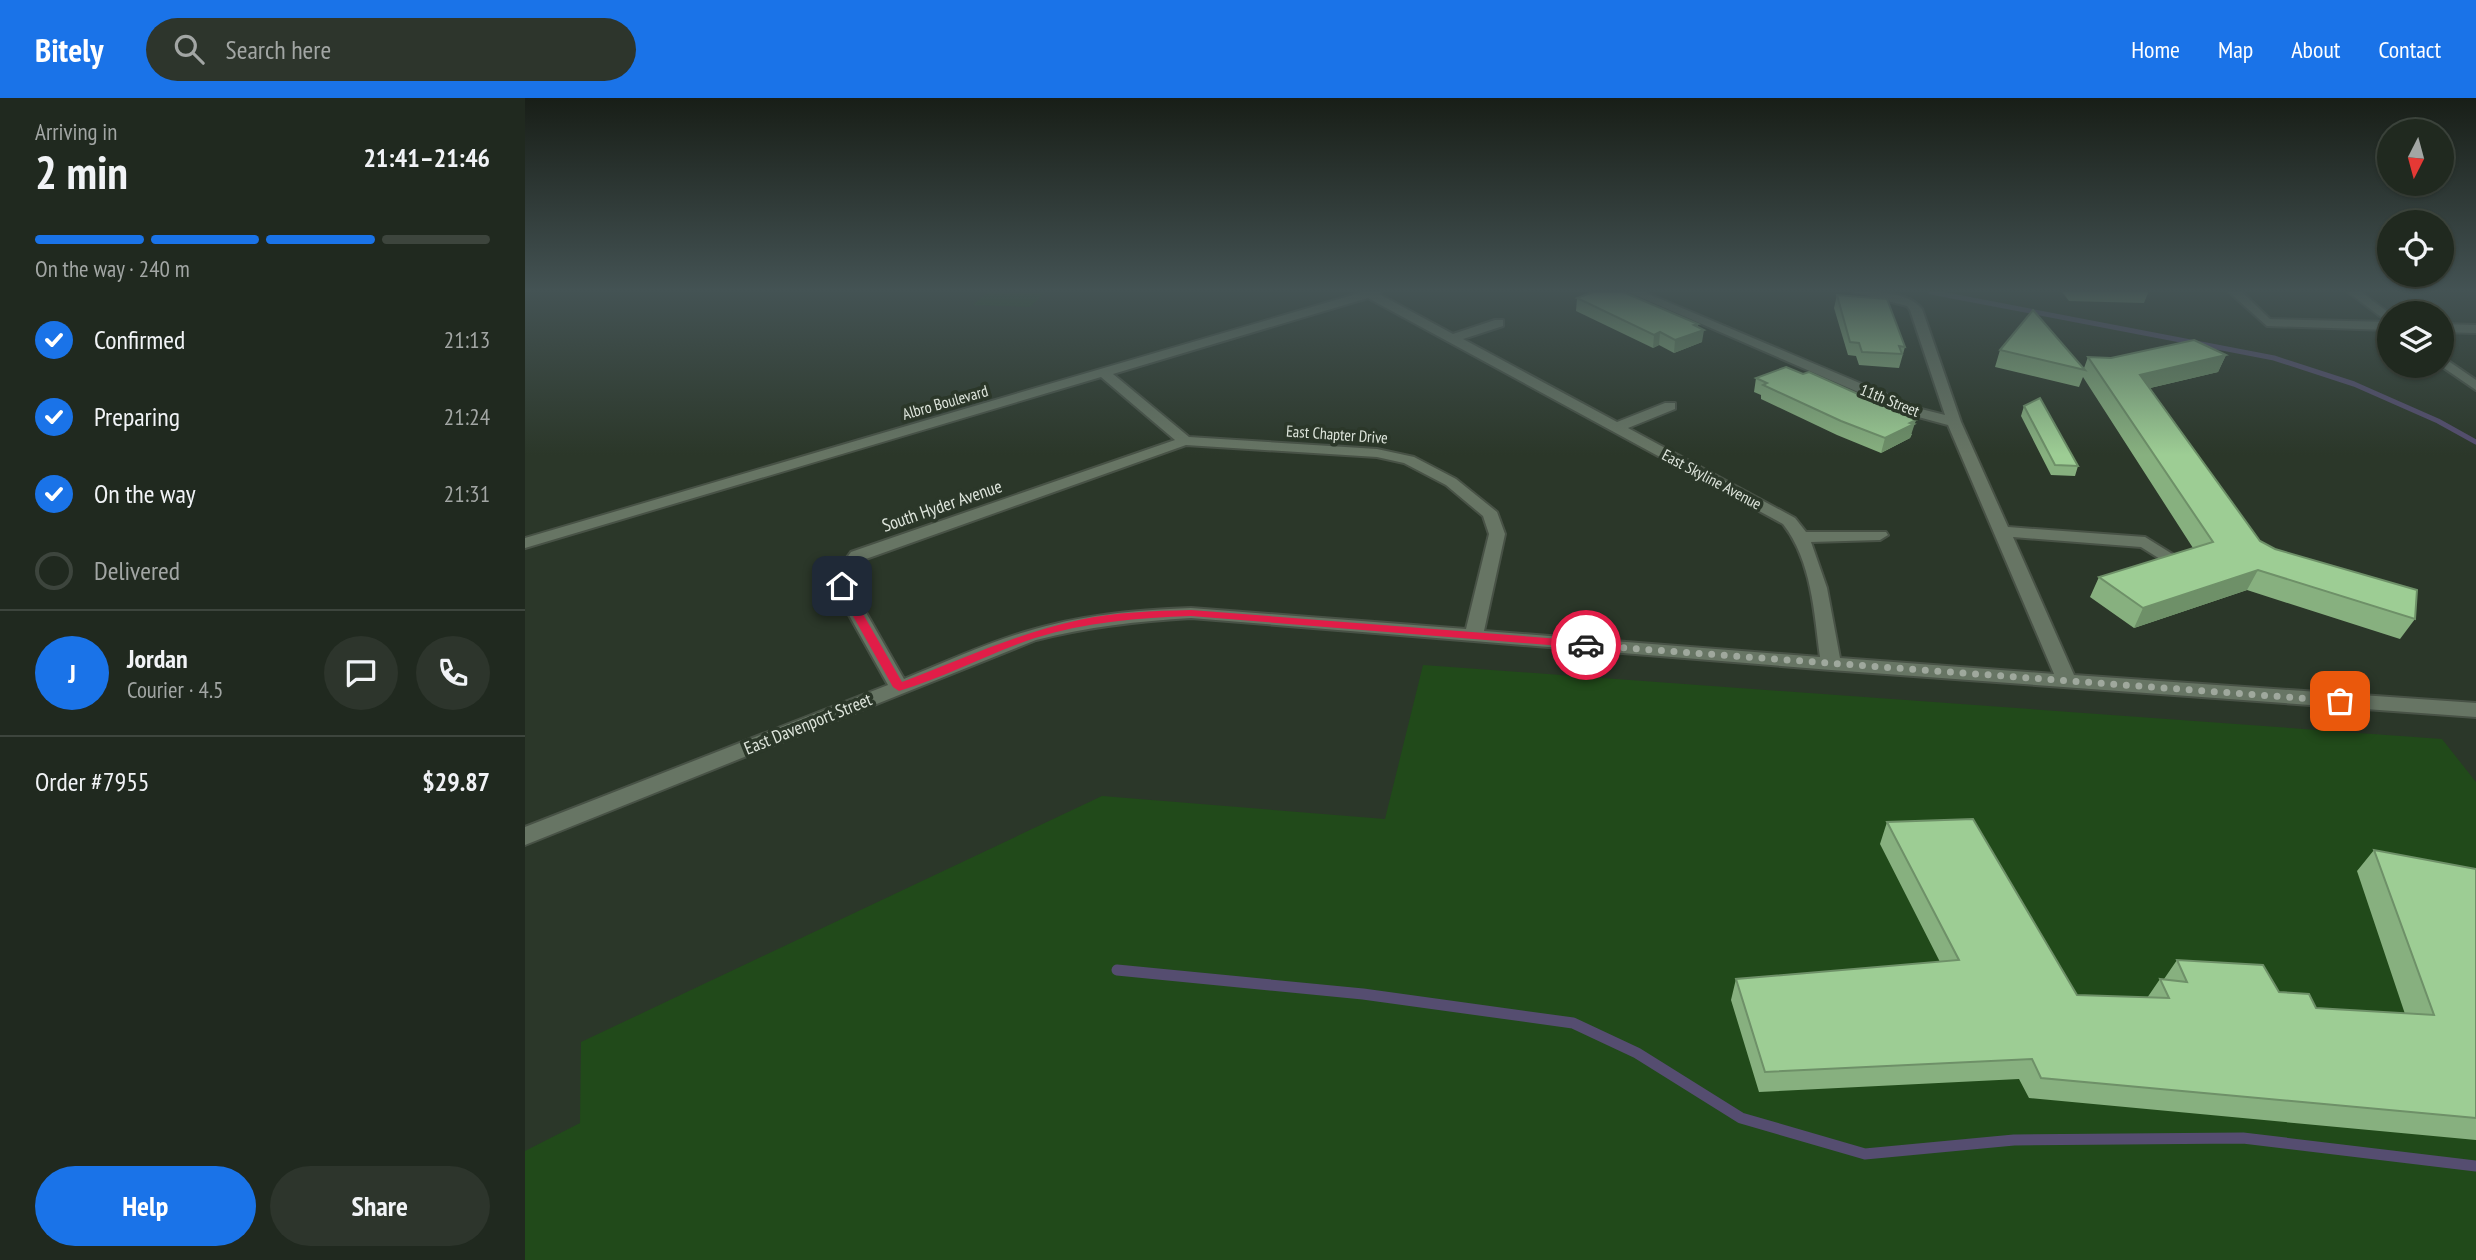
<!DOCTYPE html>
<html lang="en">
<head>
<meta charset="utf-8">
<style>
  :root { --surface:#20291f; --page:#2d352c; --text:#f1f3f6; --muted:#a2a6a4; --line:#3d453d; --accent:#1a73e8 }
  body { margin:0; font-family:"PT Sans Narrow",sans-serif; background:var(--page); color:var(--text); height:100vh; display:flex; flex-direction:column; font-size:26px; white-space:nowrap }
  * { box-sizing:border-box; margin:0 }
  p { font-size:23px; color:var(--muted) }
  .icon { flex:none; width:38px; height:38px; fill:none; stroke:currentColor; stroke-width:2; stroke-linecap:round; stroke-linejoin:round }
  .map { position:relative; flex:1; overflow:hidden }
  .side { display:flex; flex-direction:column; background:var(--surface); width:525px }
  .side>* { flex:none }
  .needle { width:46px; rotate:186deg }
  .tools { position:absolute; left:1852px; top:21px; display:grid; gap:14px }
  .tools a { display:grid; place-items:center; width:77px; height:77px; border-radius:50%; background:var(--surface); box-shadow:0 2px 5px #0004,0 0 0 2px var(--line); font-size:35px }
  .pin { position:absolute; display:grid; place-items:center; width:60px; height:60px; color:#fff; margin:-30px; border-radius:14px; box-shadow:0 4px 10px #0006 }
  .courier { position:absolute; display:grid; place-items:center; width:70px; height:70px; margin:-35px; border:5px solid #e11d48; border-radius:50%; background:#fff; color:#222; box-shadow:0 2px 9px #0007 }
  .headline em { font-style:normal; font-weight:700 }
  .headline div { display:flex; flex-direction:column-reverse }
  .headline { display:flex; align-items:center; justify-content:space-between; height:119px; padding:0 35px }
  h1 { font-size:46px; font-weight:700; line-height:52px }
  .bar { display:grid; grid-template-columns:repeat(4,1fr); gap:10px 7px; align-content:center; height:84px; padding:0 35px }
  .bar i { height:9px; border-radius:5px; background:var(--line) }
  .bar .active { background:var(--accent) }
  .bar p { grid-column:span 4 }
  .line { display:flex; align-items:center; gap:18px; padding:0 35px; border-top:2px solid var(--line) }
  .line div { flex:1 }
  .round { display:grid; place-items:center; flex:none; width:74px; height:74px; border-radius:37px; background:var(--page) }
  ol { padding:0 35px; list-style:none }
  li { display:flex; align-items:center; gap:21px; height:77px }
  li p { margin-inline-start:auto }
  li .icon { padding:7px; border-radius:50%; background:var(--accent); color:#fff; stroke-width:4 }
  li:last-child { color:var(--muted) }
  li i { width:38px; height:38px; border:4px solid var(--line); border-radius:50% }
  .action { display:flex; gap:14px; margin-top:auto; padding:14px 35px }
  .action a { flex:1; height:80px; border-radius:42px; background:var(--accent); color:#fff; font-size:28px; font-weight:700; line-height:80px; text-align:center }
  .action a+a { background:var(--page); color:var(--text) }
  header { display:flex; align-items:center; gap:42px; box-sizing:border-box; height:98px; padding:0 35px; background:var(--accent); color:#fff }
  header strong { font-size:33px }
  nav { display:flex; gap:38px; margin-inline-start:auto; font-size:24px }
  .search { width:490px; height:63px; background:var(--page); display:flex; align-items:center; gap:18px; box-sizing:border-box; padding:0 24px; border-radius:38px; color:var(--muted); font-size:26px }
  main { display:flex; flex:1; min-height:0 }
  .map>svg:first-child { display:block }
  .green { fill:#214a1a }
  .lines { fill:none; stroke-linecap:round; stroke-linejoin:round }
  .stream-far1 { stroke:#554d70; stroke-width:5 }
  .stream { stroke:#554d70; stroke-width:11 }
  .minor-casing { stroke:#485246; stroke-width:4 }
  .tertiary-casing { stroke:#485246; stroke-width:4 }
  .minor { fill:#677564; fill-rule:evenodd }
  .tertiary { fill:#677564; fill-rule:evenodd }
  .wall { fill:#87b07f }
  .shaded-wall { fill:#6e9068 }
  .building { fill:#9dcd94; stroke:#6e9068; stroke-width:2 }
  .route { fill:#e11d48 }
  .done { stroke:#9fa89d; stroke-width:7; stroke-dasharray:0 12.6 }
  .labels { text-anchor:middle; stroke-width:7; stroke-linejoin:round; paint-order:stroke }
  .far-street-label { font-size:16px; fill:#dee5dc; stroke:#2b3729 }
  .street-label { font-size:18px; fill:#dee5dc; stroke:#2b3729 }
</style>
</head>
<body>
<header>
<strong>Bitely</strong>
<div class="search"><svg class="icon" aria-label="search" viewBox="0 0 24 24"><circle cx="10" cy="10" r="6"/><path d="M15 15l6 6"/></svg>Search here</div>
<nav><a>Home</a><a>Map</a><a>About</a><a>Contact</a></nav>
</header>
<main>
<section class="side">
<div class="headline"><div><h1>2 min</h1><p>Arriving in</p></div><em>21:41–21:46</em></div>
<div class="bar"><i class="active"></i><i class="active"></i><i class="active"></i><i></i><p>On the way · 240 m</p></div>
<ol>
<li><svg class="icon" aria-label="check" viewBox="0 0 24 24"><path d="M5 12l5 5 9-10"/></svg>Confirmed<p>21:13</p></li>
<li><svg class="icon" aria-label="check" viewBox="0 0 24 24"><path d="M5 12l5 5 9-10"/></svg>Preparing<p>21:24</p></li>
<li><svg class="icon" aria-label="check" viewBox="0 0 24 24"><path d="M5 12l5 5 9-10"/></svg>On the way<p>21:31</p></li>
<li><i></i>Delivered</li>
</ol>
<div class="line" style="height:126px"><b class="round" style="background:var(--accent);color:#fff">J</b><div><b>Jordan</b><p>Courier · 4.5</p></div><a class="round"><svg class="icon" aria-label="chat" viewBox="0 0 24 24"><path d="M4 5h16v11H9l-5 4z"/></svg></a><a class="round"><svg class="icon" aria-label="phone" viewBox="0 0 24 24"><path d="M5 4h4l2 5-3 2q2 4 5 5l2-3 5 2v4C11 20 4 13 5 4z"/></svg></a></div>
<div class="line" style="height:91px"><div>Order #7955</div><b>$29.87</b></div>
<div class="action"><a>Help</a><a>Share</a></div>
</section>
<div class="map">
<svg width="1951" height="1162" viewBox="0 0 1951 1162">
  <rect width="100%" height="100%" fill="#2b3729"/>
  <!-- green -->
  <path class="green" d="M463 194 519 195 505 209 448 207Z
    M898 567 1917 641 1951 684V1162H0V1053L55 1025 56 944 577 698 860 721Z"/>
  <g class="lines">
    <!-- stream-far1 -->
    <path class="stream-far1" d="M1406 194 1749 260 1829 286 1913 323 1951 344"/>
    <!-- stream -->
    <path class="stream" d="M592 872 838 896 1048 925 1112 955 1216 1020 1340 1056 1489 1042 1718 1040 1951 1068"/>
    <defs>
      <path id="minor" d="M838 194H856L854 196 928 236 970 222H978V228L938 241 1092 324 1140 305H1150V311L1103 330 1270 420 1281 434H1361L1363 437 1355 442 1286 444 1302 490 1315 560 1529 576 1423 327 1386 317 1103 194H1119L1396 311 1420 317 1385 212 1382 208 1328 194C1349 194 1383 193 1397 211L1436 324 1483 429 1620 439 1657 462 1655 466H1643L1616 449 1488 439 1549 577 1951 605V619L1306 572 666 520C614 523 562 529 511 542L0 747V729L363 587 305 483 326 454 650 342 576 279 0 450V440ZM843 200 1258 426C1287 463 1289 515 1295 559L959 533 980 436 972 414 931 381 889 359 852 351 664 339 588 276ZM661 347 852 359 879 365 921 387 958 418 964 436 941 531 666 510C610 512 554 517 500 534 459 546 419 565 379 581L323 483 338 462Z
        M1704 194H1717L1745 221 1864 224V232L1742 228Z
        M1916 226 1951 227V235L1916 234Z"/>
      <path id="tertiary" d="M1823 194H1836L1864 215V225Z
        M1916 258 1951 282V292L1916 268Z"/>
    </defs>
    <!-- minor casing -->
    <use href="#minor" class="minor-casing"/>
    <!-- tertiary casing -->
    <use href="#tertiary" class="tertiary-casing"/>
    <!-- minor -->
    <use href="#minor" class="minor"/>
    <!-- tertiary -->
    <use href="#tertiary" class="tertiary"/>
  </g>
  <!-- wall -->
  <path class="wall" d="M1537 194H1623V195L1619 205 1544 203Z
    M1312 197 1380 249 1374 270 1334 267 1331 258 1323 257 1309 210Z
    M1052 200 1173 226V229L1177 244 1149 255 1134 247 1128 250 1051 213Z
    M1475 252 1559 270 1563 259 1586 260 1701 257 1693 274 1625 290 1735 443 1890 521 1875 541 1722 492 1609 530 1565 499 1574 479 1668 450 1558 279 1554 289 1470 269Z
    M1231 280 1387 336 1385 340 1356 355 1312 337 1236 301V297L1229 294Z
    M1499 308 1553 368 1550 378 1526 377 1496 318Z
    M1362 724 1552 897 1622 900 1635 881H1639L1652 862 1754 894 1791 910 1880 916 1832 773 1849 752 1951 771V1042L1504 1000 1494 981 1234 994 1206 902 1211 881 1415 864 1355 746Z"/>
  <!-- shaded-wall -->
  <path class="shaded-wall" d="M1173 226 1172 234 1179 232 1177 244 1149 255 1150 242 1169 227Z
    M1135 234 1134 247 1128 250 1129 237Z
    M1701 257 1693 274 1608 294 1615 277Z
    M1391 322 1385 340 1356 355 1360 340Z
    M1733 472 1722 492 1609 530 1618 510Z"/>
  <!-- building -->
  <path class="building" d="M1068 194H1098L1173 226 1169 227 1179 232 1150 242 1135 234 1129 237 1052 200Z
    M1312 197 1362 201 1380 249 1374 248 1377 256 1337 254 1334 245 1325 244Z
    M1508 212 1560 272 1475 252Z
    M1669 242 1701 257 1615 277 1735 443 1750 451 1892 492 1890 521 1733 472 1618 510 1574 479 1688 444 1563 259 1586 260Z
    M1261 269 1278 276 1284 274 1391 322 1385 325 1389 326 1360 340 1316 323 1238 287 1242 285 1231 280Z
    M1515 300 1553 368 1530 367 1499 308Z
    M1448 721 1552 897 1644 900 1635 881 1662 884 1652 862 1738 867 1754 894 1784 896 1791 910 1909 917 1849 752 1951 771V1020L1516 980 1507 961 1240 974 1211 881 1434 862 1362 724Z"/>
  <!-- sky -->
  <linearGradient id="sky" x2="0" y2="1"><stop stop-color="#181e17"/><stop offset="0.54" stop-color="#445354"/><stop offset="1" stop-color="#445354" stop-opacity="0"/></linearGradient>
  <rect width="1951" height="357" fill="url(#sky)"/>
  <!-- route -->
  <path class="route" d="M317 485 322 488 377 584C435 562 493 535 554 522 591 514 628 513 666 512L1061 543 1067 547 1061 550 666 518C613 520 561 524 510 540 464 555 421 579 374 593L368 589 311 488Z"/>
  <g class="lines">
    <!-- done -->
    <path class="done" d="M1061 547 1815 603"/>
  </g>
  <g class="labels">
    <!-- far-street labels -->
    <g class="far-street-label">
      <text transform="translate(1365 302) rotate(22)" y="6">11th Street</text>
      <text transform="translate(420 304) rotate(-16)" y="6">Albro Boulevard</text>
      <text transform="translate(812 336) rotate(4)" y="6">East Chapter Drive</text>
      <text transform="translate(1187 381) rotate(28)" y="6">East Skyline Avenue</text>
    </g>
    <!-- street labels -->
    <g class="street-label">
      <text transform="translate(417 408) rotate(-19)" y="6">South Hyder Avenue</text>
      <text transform="translate(283 626) rotate(-22)" y="6">East Davenport Street</text>
    </g>
  </g>
</svg>
<div class="tools">
<a><svg class="needle" viewBox="-14 -14 28 28"><path d="M0-13l5 13h-10z" fill="#e53935"/><path d="M0 13l5-13h-10z" fill="#a2a6a4"/></svg></a>
<a><svg class="icon" aria-label="locate" viewBox="0 0 24 24"><circle cx="12" cy="12" r="6"/><path d="M12 2v4M12 18v4M2 12h4M18 12h4"/></svg></a>
<a><svg class="icon" aria-label="layers" viewBox="0 0 24 24"><path d="M12 4l9 5-9 5-9-5zM3 14l9 5 9-5"/></svg></a>
</div>
<div class="pin" style="left:1815px;top:603px;background:#ea580c"><svg class="icon" aria-label="bag" viewBox="0 0 24 24"><path d="M5 8h14l-1 12H6zM9 8a3 3 0 0 1 6 0"/></svg></div>
<div class="pin" style="left:317px;top:488px;background:#1f2937"><svg class="icon" aria-label="home" viewBox="0 0 24 24"><path d="M3 11l9-7 9 7M6 9v11h12V9"/></svg></div>
<div class="courier" style="left:1061px;top:547px"><svg class="icon" aria-label="car" viewBox="0 0 24 24"><path d="M5 17H2v-5l4-1 3-4h7l3 4 3 1v5h-3M9 17h6M6 11h13"/><circle cx="7" cy="17" r="2"/><circle cx="17" cy="17" r="2"/></svg></div>
</div>
</main>
</body>
</html>
